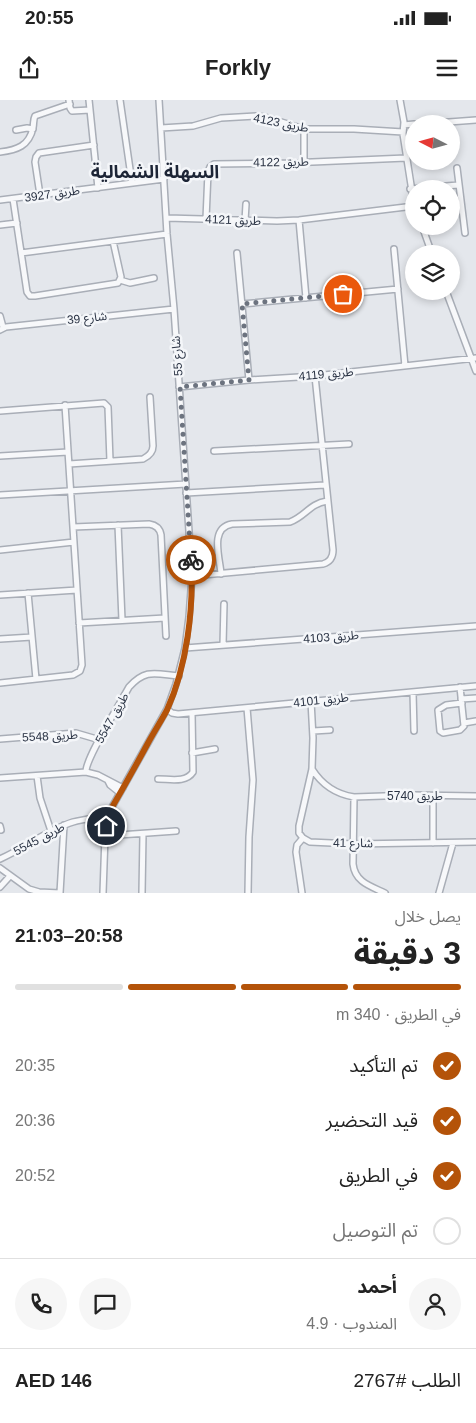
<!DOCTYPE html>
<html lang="ar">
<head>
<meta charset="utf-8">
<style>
  :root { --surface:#fff; --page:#f6f6f6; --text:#222; --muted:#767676; --line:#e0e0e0; --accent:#b45309 }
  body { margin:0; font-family:Helvetica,"Noto Sans Arabic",sans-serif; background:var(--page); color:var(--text); direction:rtl; height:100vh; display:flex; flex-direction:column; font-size:19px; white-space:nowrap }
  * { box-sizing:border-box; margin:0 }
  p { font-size:16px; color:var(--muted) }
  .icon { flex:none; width:28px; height:28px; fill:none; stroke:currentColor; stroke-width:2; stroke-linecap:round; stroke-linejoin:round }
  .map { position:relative; height:793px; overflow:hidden; direction:ltr }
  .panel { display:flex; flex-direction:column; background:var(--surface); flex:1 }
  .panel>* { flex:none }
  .needle { width:32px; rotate:276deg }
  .buttons { position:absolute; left:405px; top:15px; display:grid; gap:10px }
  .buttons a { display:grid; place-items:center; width:55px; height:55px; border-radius:50%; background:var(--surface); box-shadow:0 2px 8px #0003; font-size:25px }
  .pin { position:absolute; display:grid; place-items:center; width:42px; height:42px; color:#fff; margin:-21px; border:2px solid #fff; border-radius:50%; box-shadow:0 1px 5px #0007 }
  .courier { position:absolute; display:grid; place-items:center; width:50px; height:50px; margin:-25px; border:4px solid #b45309; border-radius:50%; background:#fff; color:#222; box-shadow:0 1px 6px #0007 }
  .head em { font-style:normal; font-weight:700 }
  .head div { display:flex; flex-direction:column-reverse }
  .head { display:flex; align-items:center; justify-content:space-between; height:85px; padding:0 15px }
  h1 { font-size:32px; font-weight:700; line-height:38px }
  .bar { display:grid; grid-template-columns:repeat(4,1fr); gap:8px 5px; align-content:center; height:60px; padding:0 15px }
  .bar i { height:6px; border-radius:4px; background:var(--line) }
  .bar .selected { background:var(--accent) }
  .bar p { grid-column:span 4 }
  .line { display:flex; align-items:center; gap:12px; padding:0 15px; border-top:1px solid var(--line) }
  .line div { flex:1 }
  .round { display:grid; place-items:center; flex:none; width:52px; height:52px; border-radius:26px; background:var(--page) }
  ol { padding:0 15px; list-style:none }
  li { display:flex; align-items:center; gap:15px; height:55px }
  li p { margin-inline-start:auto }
  li .icon { padding:5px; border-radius:50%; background:var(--accent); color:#fff; stroke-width:4 }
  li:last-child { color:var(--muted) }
  li i { width:28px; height:28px; border:2px solid var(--line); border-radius:50% }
  .status { display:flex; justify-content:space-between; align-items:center; height:35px; padding:0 25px; background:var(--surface); direction:ltr }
  .status svg { height:14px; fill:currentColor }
  header { display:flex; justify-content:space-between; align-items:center; height:65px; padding:0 15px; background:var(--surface); font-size:22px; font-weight:700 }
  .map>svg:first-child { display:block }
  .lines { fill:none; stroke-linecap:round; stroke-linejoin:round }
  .minor-casing { stroke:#a9aeb7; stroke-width:8 }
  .minor { stroke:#f7f8fa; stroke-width:5 }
  .done { stroke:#6c737f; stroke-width:5; stroke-dasharray:0 9 }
  .route { stroke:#b45309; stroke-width:6 }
  .labels { text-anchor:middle; stroke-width:5; stroke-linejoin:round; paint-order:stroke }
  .street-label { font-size:12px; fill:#2b3445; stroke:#f4f6f9 }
  .district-label { font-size:18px; font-weight:bold; fill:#1d2536; stroke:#f4f6f9 }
</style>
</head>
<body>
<div class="status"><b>20:55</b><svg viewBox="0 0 49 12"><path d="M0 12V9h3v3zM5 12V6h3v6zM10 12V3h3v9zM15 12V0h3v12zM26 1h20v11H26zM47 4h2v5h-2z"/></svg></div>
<header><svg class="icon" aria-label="menu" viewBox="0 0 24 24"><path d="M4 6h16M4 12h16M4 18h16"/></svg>Forkly<svg class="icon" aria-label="share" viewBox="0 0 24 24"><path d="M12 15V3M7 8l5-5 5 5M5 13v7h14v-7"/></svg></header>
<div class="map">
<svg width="476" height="793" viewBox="0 0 476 793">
  <rect width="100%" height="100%" fill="#e4e7ec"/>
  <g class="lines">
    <defs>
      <path id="minor" d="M69 0 70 8 72 11 90 10
        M89 0 98 88
        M120 0 132 83
        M400 0 404 22 403 34 414 104
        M422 24 476 20
        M404 25 414 24
        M161 28 193 26 221 18 256 16 265 17 304 29H354L403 32
        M16 30 27 28 33 29
        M0 52C17 50 29 46 33 28 34 23 33 20 35 16L70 4
        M304 62V29
        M457 68 465 133
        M410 89 458 85
        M40 95 35 62 36 57 39 53 94 45
        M13 99 27 192 30 196H35L118 183 121 177 113 141
        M0 100 164 79
        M167 118 277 121 299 120 414 106
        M206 119 208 72 210 67 214 64 289 63 406 58
        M299 120 306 198
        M245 121 246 104
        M0 125 17 123
        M422 126 432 154
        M394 149 405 266
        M21 153 167 134
        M237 153 249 280
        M120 180 130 183 154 178
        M446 191 476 271
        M242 204 398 189
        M0 216 3 227
        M0 230 6 227 174 209
        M179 287 249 280 315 276 476 258
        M0 311 104 303 108 307 110 361
        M214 351 349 344
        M0 356 68 352
        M69 364 143 359C149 356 153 352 153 346L150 297
        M186 393 325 385
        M0 395 186 384
        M118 425 122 520
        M73 427 149 424C156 425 160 429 161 435L166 536
        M0 450 74 442
        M221 474C220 458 209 428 232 424L290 422C306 416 309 404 327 401
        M192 476 323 464C330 462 333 457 333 450L315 276
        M28 493 36 579
        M0 495 77 490
        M79 523 165 518
        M0 539 32 537
        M223 545 224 504
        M185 548 476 526
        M0 583 73 575 80 571 82 565 65 305
        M460 587 464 626 460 630 443 633 440 631 438 610 446 605 462 603
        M413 592 414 631
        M461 599 476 598
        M311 601 313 638 312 669 299 726V733L303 738 310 742 353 744 476 742
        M247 608 253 680 249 737 248 793
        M167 609 172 613 178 614 476 586
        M464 623 476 621
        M313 631 330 630
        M0 639 76 633 100 640
        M192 653 215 649
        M312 669C322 685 335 694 354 697L413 695 476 696
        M86 672C85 659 121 602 129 587 146 568 156 574 179 576
        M37 676 40 698 51 731
        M0 678 86 672 98 675 123 688
        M158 679C170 679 186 683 193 672L192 613
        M108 681 110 685 120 693
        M354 697 353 764C355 782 370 786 385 793
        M0 726 1 730
        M105 736 176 731
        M433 743V696
        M0 759C25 748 47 730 73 722 84 719 96 718 107 716
        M0 768 29 789 39 792 60 793
        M0 787 10 776
        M60 793 64 725
        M103 793 105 736 107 716 167 609 176 584 185 548 189 517 192 476 174 209 167 134 159 0
        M142 793 143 734
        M302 793 296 752 297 745 303 738
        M439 793 453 743"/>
    </defs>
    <!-- minor casing -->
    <use href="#minor" class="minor-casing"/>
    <!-- minor -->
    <use href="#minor" class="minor"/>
  </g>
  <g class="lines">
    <!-- done -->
    <path class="done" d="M191 460 180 287 249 280 242 204 343 194"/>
    <!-- route -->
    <path class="route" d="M106 726 107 716C121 692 135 667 148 643 154 632 161 621 167 610 187 566 194 508 191 460"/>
  </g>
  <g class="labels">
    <!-- street labels -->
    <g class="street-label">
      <text transform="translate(281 23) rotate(11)" y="4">طريق 4123</text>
      <text transform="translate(281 62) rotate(-1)" y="4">طريق 4122</text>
      <text transform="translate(52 94) rotate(-8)" y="4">طريق 3927</text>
      <text transform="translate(233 120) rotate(2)" y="4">طريق 4121</text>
      <text transform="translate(87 218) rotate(-6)" y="4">شارع 39</text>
      <text transform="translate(177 256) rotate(-94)" y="4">شارع 55</text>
      <text transform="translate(326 274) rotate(-5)" y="4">طريق 4119</text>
      <text transform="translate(331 537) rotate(-4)" y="4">طريق 4103</text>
      <text transform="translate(321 600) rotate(-6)" y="4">طريق 4101</text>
      <text transform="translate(112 618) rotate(-61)" y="4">طريق 5547</text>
      <text transform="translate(50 636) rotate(-3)" y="4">طريق 5548</text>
      <text x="415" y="700">طريق 5740</text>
      <text transform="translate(39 739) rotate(-28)" y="4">طريق 5545</text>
      <text transform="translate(353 743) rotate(1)" y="4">شارع 41</text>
    </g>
    <!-- district labels -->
    <g class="district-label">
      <text x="155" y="78">السهلة الشمالية</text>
    </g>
  </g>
</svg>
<div class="buttons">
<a><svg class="needle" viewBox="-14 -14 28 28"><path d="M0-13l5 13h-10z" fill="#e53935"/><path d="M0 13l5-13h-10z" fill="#767676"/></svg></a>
<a><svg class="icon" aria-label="locate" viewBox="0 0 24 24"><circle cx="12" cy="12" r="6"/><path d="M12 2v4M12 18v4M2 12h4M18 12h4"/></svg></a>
<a><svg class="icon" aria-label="layers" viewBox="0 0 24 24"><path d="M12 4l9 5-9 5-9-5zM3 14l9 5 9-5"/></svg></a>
</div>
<div class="pin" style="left:343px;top:194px;background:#ea580c"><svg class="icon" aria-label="bag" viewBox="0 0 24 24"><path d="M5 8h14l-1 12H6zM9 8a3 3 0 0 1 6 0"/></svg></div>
<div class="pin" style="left:106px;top:726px;background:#1f2937"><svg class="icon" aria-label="home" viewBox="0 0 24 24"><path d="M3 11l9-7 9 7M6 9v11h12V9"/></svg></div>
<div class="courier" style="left:191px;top:460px"><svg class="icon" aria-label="bike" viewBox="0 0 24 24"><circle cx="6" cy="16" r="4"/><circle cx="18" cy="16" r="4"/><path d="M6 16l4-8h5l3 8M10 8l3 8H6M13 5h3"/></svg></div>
</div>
<section class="panel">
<div class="head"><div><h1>3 دقيقة</h1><p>يصل خلال</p></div><em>20:58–21:03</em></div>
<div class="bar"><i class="selected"></i><i class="selected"></i><i class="selected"></i><i></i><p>في الطريق · 340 m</p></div>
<ol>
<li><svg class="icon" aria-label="check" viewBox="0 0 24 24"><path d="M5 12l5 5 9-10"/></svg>تم التأكيد<p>20:35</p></li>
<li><svg class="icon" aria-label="check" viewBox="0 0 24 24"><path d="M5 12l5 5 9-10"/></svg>قيد التحضير<p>20:36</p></li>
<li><svg class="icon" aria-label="check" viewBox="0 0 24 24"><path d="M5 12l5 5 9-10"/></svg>في الطريق<p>20:52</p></li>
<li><i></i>تم التوصيل</li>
</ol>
<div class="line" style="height:90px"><a class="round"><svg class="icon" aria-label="person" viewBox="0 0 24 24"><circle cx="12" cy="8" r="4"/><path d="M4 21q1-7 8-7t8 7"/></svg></a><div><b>أحمد</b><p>المندوب · 4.9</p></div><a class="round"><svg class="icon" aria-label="chat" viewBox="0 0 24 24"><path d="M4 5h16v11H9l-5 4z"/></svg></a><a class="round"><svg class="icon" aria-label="phone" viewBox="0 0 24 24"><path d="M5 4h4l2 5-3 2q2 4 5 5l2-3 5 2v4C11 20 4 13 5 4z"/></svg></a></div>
<div class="line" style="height:65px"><div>الطلب #2767</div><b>AED 146</b></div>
</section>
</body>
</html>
